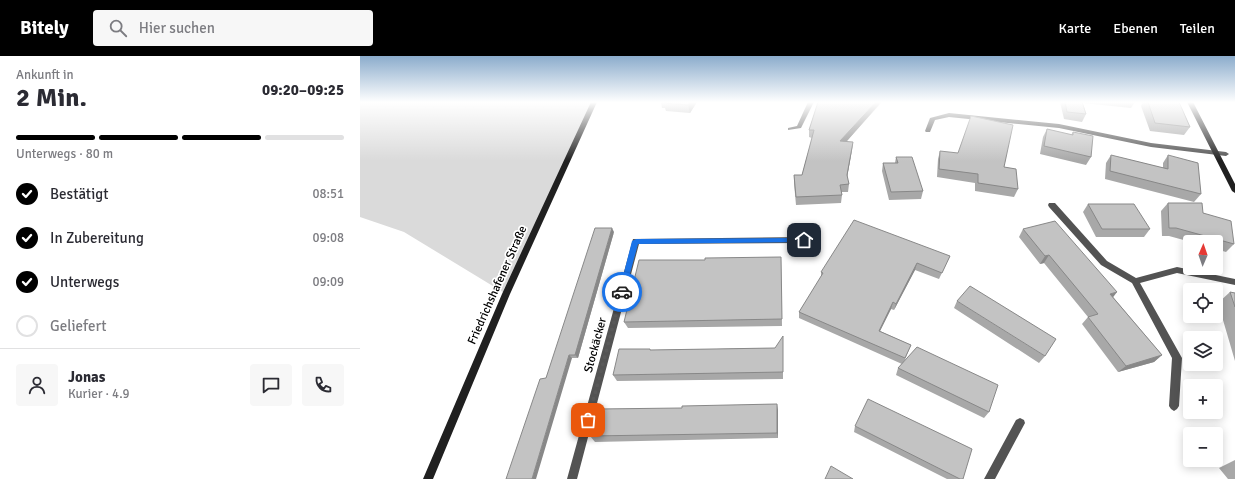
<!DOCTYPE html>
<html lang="de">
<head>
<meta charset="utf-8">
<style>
  :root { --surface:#fff; --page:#f7f7f7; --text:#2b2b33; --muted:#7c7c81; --line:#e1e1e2; --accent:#000 }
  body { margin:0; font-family:Signika,sans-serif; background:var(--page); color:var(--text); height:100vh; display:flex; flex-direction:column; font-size:15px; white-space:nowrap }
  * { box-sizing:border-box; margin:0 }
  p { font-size:13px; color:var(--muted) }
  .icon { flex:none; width:22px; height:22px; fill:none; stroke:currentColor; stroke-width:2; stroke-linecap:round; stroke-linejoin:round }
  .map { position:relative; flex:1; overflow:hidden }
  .sheet { display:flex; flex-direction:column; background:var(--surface); width:360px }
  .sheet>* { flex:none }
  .needle { width:26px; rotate:2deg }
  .tools { position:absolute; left:823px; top:179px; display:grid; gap:8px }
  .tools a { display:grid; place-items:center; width:40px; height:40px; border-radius:4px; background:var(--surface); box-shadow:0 2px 10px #0003; font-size:20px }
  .pin { position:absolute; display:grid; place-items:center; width:34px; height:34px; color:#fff; margin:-17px; border-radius:8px; box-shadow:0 2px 6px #0006 }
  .courier { position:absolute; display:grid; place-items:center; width:40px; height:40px; margin:-20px; border:3px solid #1a73e8; border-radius:50%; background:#fff; color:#222; box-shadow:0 1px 5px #0007 }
  .overview em { font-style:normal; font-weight:700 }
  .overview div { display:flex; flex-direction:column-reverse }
  .overview { display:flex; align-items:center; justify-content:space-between; height:68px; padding:0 16px }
  h1 { font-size:26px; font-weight:700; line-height:30px }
  .bar { display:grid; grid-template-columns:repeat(4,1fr); gap:6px 4px; align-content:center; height:48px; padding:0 16px }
  .bar i { height:5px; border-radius:3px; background:var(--line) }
  .bar .active { background:var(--accent) }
  .bar p { grid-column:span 4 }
  .line { display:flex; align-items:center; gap:10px; padding:0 16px; border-top:1px solid var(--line) }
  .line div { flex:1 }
  .round { display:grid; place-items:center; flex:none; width:42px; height:42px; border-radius:4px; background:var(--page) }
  ol { padding:0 16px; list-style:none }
  li { display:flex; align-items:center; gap:12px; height:44px }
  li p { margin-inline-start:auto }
  li .icon { padding:4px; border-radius:50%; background:var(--accent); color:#fff; stroke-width:4 }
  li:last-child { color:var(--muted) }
  li i { width:22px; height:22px; border:2px solid var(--line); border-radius:50% }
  header { display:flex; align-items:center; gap:24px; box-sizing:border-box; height:56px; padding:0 20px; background:var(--accent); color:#fff }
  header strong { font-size:19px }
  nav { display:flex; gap:22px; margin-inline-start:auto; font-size:14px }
  .search { width:280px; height:36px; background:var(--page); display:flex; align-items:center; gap:10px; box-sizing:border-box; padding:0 14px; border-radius:4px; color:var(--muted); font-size:15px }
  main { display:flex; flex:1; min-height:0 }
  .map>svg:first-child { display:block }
  .green { fill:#dadada }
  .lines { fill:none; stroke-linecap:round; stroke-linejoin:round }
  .street { fill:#535353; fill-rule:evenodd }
  .secondary { fill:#202020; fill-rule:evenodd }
  .wall { fill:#a8a8a8 }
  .shaded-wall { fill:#888 }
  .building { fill:#c3c3c3; stroke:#888 }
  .route { fill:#1a73e8 }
  .done { stroke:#595959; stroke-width:4; stroke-dasharray:0 7.2 }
  .labels { text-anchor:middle; stroke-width:3.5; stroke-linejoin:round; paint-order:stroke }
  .street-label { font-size:12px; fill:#000; stroke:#fff }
</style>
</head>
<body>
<header>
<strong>Bitely</strong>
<div class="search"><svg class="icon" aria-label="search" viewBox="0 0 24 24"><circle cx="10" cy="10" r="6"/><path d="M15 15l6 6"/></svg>Hier suchen</div>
<nav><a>Karte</a><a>Ebenen</a><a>Teilen</a></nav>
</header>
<main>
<section class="sheet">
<div class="overview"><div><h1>2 Min.</h1><p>Ankunft in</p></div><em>09:20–09:25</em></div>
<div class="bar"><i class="active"></i><i class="active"></i><i class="active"></i><i></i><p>Unterwegs · 80 m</p></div>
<ol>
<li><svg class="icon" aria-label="check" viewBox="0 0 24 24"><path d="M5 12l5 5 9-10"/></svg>Bestätigt<p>08:51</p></li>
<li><svg class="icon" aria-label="check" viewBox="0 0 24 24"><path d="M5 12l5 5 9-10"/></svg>In Zubereitung<p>09:08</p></li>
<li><svg class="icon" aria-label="check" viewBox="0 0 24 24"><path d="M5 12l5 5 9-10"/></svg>Unterwegs<p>09:09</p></li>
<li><i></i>Geliefert</li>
</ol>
<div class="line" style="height:72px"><a class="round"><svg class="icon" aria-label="person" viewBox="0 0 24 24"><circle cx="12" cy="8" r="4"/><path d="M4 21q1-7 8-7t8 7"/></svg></a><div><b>Jonas</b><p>Kurier · 4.9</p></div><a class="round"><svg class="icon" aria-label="chat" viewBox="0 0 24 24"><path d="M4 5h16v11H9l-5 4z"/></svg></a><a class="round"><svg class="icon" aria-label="phone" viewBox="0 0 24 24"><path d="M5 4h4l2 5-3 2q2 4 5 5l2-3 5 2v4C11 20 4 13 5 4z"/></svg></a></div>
</section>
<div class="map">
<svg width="875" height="423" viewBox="0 0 875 423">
  <rect width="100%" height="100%" fill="#fff"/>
  <!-- green -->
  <path class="green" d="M0 46H234L146 238 44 176 0 161Z"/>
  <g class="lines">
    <!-- street -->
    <path class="street" d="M448 46H454L441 72 428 74V72L437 70Z
      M589 57 699 68 791 87 866 96 869 98 866 100 791 91 699 72 589 61 575 64 570 76H566L565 75 570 62Z
      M689 147H695L747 205 776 222 817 211 875 223V229L817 217 780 227 822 302 819 350 817 353 814 355 811 353 809 350 812 302 772 227 741 209 689 151 688 149Z
      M444 181 448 184 444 187 279 188 217 423H207L273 183Z
      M660 362 664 364 665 367 635 423H624L656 364Z"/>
    <!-- secondary -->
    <path class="secondary" d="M231 46H237L150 238 73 423H63L142 238Z
      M827 46H833L875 128V137L872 135Z"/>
  </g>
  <!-- wall -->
  <path class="wall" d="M301 46H337L330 57 306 55 305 52H302Z
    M700 46H775L771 52 723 47 726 58 722 66 704 63Z
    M783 46H819L830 71 824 79 790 75 781 50Z
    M521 47 486 86H493L487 121 489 128 488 136H481L482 139 481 147 436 149 434 127V119H442L452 82 449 81V74Z
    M687 73 711 79 713 76 731 101 726 109 680 98 683 81Z
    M580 95 644 111 658 133 654 141 615 135V127L577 121 578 103Z
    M751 99 803 112V107L808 99 841 138 834 146 745 123 746 107Z
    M536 101 563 135 561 143 529 144 522 115 523 107H535Z
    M808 147 843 157 874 188 866 196 856 193V186H831L809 180H802L801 155Z
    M728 148 790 173 784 181H736L723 156Z
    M663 173 753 241 802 299 794 306 758 316 722 268 728 261 684 207 680 208 659 181Z
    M254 176 218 302H212L186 322Z
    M590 200 579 223 555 214 534 254 531 253 520 275 551 289 544 306 629 356 624 362 536 319 538 312 542 308 439 262V256L461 221V216Z
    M421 201 422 270 268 272 264 266 345 204Z
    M870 236 875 237V305L858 247Z
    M597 245 685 300 679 307 594 252Z
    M423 287V323L257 325 253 319 291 294 415 292Z
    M417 348 418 382 235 386 230 380 322 352Z
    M495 370 603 423H587L494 376Z
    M875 404V423H868L859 412Z"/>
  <!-- shaded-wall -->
  <path class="shaded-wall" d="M330 46H337L330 57 328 49Z
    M516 46H521L480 93V85Z
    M493 86 492 94 486 127 487 119Z
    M252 172 254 176 218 302 215 299Z
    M689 199 684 207 680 208 685 200Z
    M557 207 555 214 534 254 536 248Z
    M757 236 751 244 750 238Z
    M533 246 531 253 517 281 519 275Z
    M209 299 212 302 176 423H172Z
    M802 299 794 306 758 316 766 310Z
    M417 348 418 354V382L417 377Z"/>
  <!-- building -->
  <path class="building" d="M305 46H330L328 49 304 47Z
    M458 46H516L480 85 493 86 487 119 489 128 480 129 482 139 436 141 434 119H442L454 74H449Z
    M705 46H722L726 58 707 56Z
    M788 46H819L830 71 795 67Z
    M611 60 653 69 644 111 656 113 658 133 618 127V118L579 113 580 95 598 97Z
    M687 73 713 79V76L733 80 731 101 684 90Z
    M751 99 808 113V99L838 107 841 138 750 115Z
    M536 101H552L563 135 531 136 523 107H538Z
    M808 147H842L843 157 871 165 874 188 816 172H809Z
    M728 148H774L790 173H742Z
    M494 164 590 200 582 217 557 207 536 248 533 246 519 275 551 289 545 302 439 256 463 217 461 216Z
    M695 165 757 236 750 238 802 299 766 310 728 261 738 258 689 199 685 200 663 173Z
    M235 172H252L215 299H209L172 423H146L180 323 186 322Z
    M421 201 422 263 264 266 279 204H345V202Z
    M610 230 696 283 685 300 597 245Z
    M870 236 875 237V251Z
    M423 280V316L253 319 259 293H290V294L415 292Z
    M557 291 638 329 629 356 538 312Z
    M508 343 612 393 603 423H600L495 370Z
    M417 348V377L230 380 237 353 322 352V350Z
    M471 410 493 423H465Z"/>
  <!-- sky -->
  <linearGradient id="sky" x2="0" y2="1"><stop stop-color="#8baccc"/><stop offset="0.44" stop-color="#fff"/><stop offset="1" stop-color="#fff" stop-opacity="0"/></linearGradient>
  <rect width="875" height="105" fill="url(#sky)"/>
  <!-- route -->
  <path class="route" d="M444 182 447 184 444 186 278 188 265 236 262 239 259 236 272 185 276 183Z"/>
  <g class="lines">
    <!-- done -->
    <path class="done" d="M228 364 262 236"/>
  </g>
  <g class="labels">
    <!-- street labels -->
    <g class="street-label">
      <text transform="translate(137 229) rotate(-66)" y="4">Friedrichshafener Straße</text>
      <text transform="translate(235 289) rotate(-75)" y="4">Stockäcker</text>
    </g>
  </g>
</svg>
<div class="tools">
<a><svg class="needle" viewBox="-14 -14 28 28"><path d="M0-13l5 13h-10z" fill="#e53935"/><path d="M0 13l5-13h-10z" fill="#7c7c81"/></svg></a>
<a><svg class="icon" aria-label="locate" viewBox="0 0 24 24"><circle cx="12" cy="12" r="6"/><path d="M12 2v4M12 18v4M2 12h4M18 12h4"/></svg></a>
<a><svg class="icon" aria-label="layers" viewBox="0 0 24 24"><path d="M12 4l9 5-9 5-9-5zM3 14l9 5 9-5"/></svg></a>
<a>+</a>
<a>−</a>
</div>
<div class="pin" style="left:228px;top:364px;background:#ea580c"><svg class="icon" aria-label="bag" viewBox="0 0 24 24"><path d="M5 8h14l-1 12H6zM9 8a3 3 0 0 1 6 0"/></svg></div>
<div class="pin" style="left:444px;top:184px;background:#1f2937"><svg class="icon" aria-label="home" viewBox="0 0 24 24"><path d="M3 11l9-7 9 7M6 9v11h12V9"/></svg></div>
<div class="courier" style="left:262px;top:236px"><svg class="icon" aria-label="car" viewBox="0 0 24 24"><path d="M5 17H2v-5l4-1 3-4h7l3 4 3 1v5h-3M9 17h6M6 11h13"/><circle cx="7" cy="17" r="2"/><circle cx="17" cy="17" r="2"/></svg></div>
</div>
</main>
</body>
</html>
